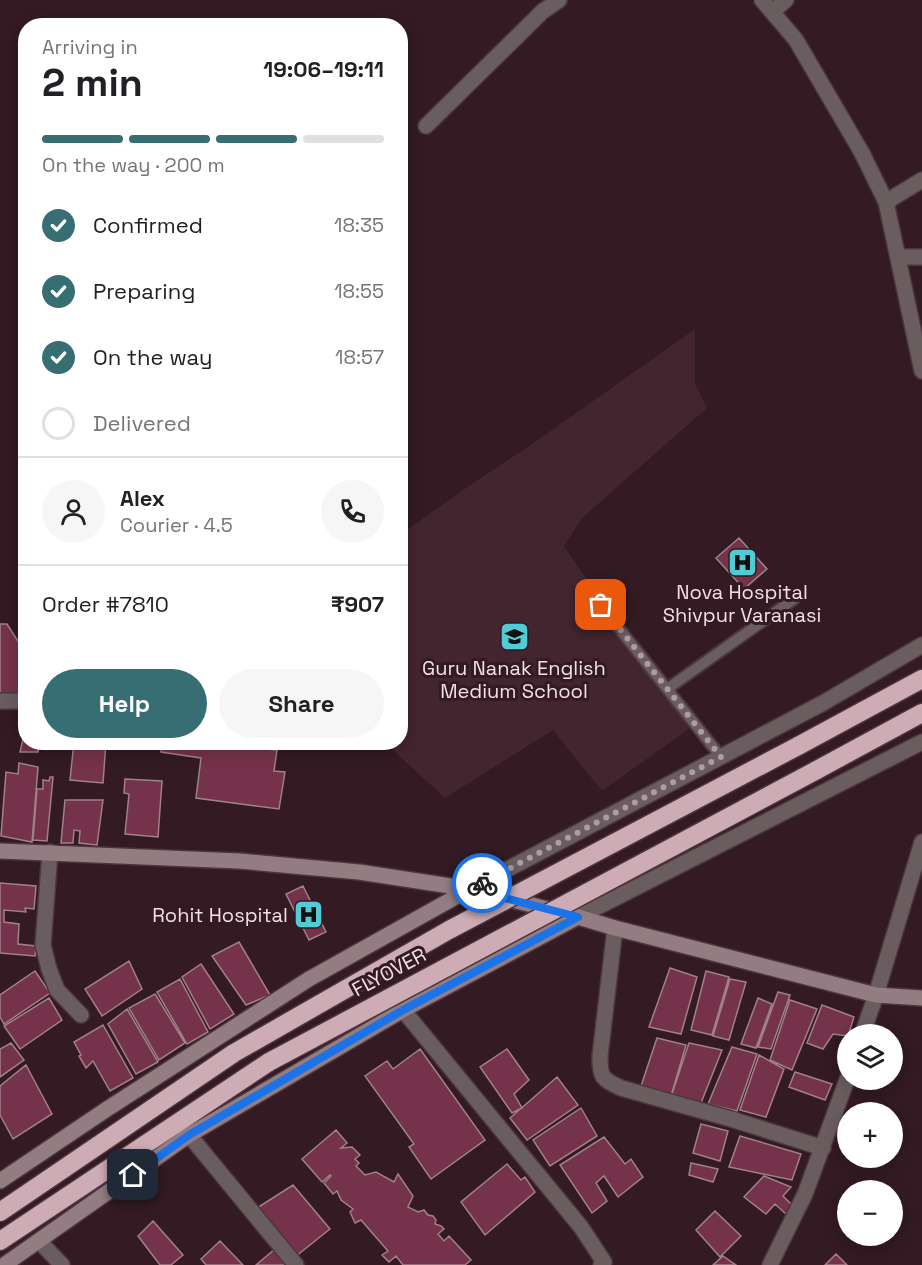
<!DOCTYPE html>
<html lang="en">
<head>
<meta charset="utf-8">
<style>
  :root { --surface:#fff; --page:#f6f6f6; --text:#202124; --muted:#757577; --line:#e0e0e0; --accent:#366e73 }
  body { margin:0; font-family:"Space Grotesk",sans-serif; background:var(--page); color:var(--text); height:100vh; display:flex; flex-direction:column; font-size:22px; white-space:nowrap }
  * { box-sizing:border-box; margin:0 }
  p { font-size:20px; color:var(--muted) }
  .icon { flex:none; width:33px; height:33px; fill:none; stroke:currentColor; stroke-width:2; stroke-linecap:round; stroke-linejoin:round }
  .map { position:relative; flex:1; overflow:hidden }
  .drawer { position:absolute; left:18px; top:18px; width:390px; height:732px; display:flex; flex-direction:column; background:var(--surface); border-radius:24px; box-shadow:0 3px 15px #0003 }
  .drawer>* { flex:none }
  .controls { position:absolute; left:837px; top:1024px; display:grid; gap:12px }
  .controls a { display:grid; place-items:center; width:66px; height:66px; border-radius:50%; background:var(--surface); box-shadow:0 3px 15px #0003; font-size:30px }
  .pin { position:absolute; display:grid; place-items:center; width:51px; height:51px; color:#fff; margin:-26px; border-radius:12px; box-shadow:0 3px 9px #0006 }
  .courier { position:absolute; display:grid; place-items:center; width:60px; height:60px; margin:-30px; border:4px solid #1a73e8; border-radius:50%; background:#fff; color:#222; box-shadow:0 2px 8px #0007 }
  .overview em { font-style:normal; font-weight:600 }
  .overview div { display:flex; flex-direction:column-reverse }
  .overview { display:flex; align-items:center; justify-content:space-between; height:102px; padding:0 24px }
  h1 { font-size:39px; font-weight:600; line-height:45px }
  .bar { display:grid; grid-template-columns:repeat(4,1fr); gap:9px 6px; align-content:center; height:72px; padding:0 24px }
  .bar i { height:8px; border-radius:4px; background:var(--line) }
  .bar .active { background:var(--accent) }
  .bar p { grid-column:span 4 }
  .line { display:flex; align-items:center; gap:15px; padding:0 24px; border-top:2px solid var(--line) }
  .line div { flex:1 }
  .round { display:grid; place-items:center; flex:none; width:63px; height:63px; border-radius:32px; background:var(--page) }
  ol { padding:0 24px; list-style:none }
  li { display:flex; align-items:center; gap:18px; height:66px }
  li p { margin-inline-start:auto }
  li .icon { padding:6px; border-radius:50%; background:var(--accent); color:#fff; stroke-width:4 }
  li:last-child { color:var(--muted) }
  li i { width:33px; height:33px; border:3px solid var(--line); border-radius:50% }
  .action { display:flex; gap:12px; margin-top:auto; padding:12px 24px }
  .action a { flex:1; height:69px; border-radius:36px; background:var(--accent); color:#fff; font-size:24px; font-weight:600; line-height:69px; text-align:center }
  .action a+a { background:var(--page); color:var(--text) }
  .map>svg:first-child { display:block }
  .built { fill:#43252f }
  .building { fill:#74334a; stroke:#a08089; stroke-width:1.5 }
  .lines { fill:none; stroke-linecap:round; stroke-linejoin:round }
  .lane-casing { stroke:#4e363e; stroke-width:14 }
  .street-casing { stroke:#4e363e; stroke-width:18 }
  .secondary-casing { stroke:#4e363e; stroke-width:18 }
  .highway-casing { stroke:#4e363e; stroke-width:21 }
  .lane { stroke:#6a5d60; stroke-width:10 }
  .street { stroke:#6a5d60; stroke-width:15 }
  .secondary { stroke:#937d83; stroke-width:15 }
  .highway { stroke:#ceacb6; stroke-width:18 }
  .highway-bridge-casing { stroke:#4e363e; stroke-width:21; stroke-linecap:butt }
  .highway-bridge { stroke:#ceacb6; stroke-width:18 }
  .done { stroke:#af9ba1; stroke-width:6; stroke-dasharray:0 10.8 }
  .route { stroke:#1a73e8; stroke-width:8 }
  .labels { text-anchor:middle; stroke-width:6; stroke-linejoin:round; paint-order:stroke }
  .poi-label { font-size:20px; fill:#f2e0e5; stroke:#331a23 }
  .street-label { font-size:20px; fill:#f2e0e5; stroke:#331a23 }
</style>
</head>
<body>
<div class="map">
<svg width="922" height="1265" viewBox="0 0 922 1265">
  <rect width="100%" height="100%" fill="#331a23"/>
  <!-- built -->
  <path class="built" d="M695 329V384L707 408 582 518 564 546 689 729 602 791 553 730 445 798 385 743 400 742 401 534 476 481 525 449Z"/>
  <!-- building -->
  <path class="building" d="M739 538 767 569 744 589 716 558Z
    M0 624H7L21 646 26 666V693H0Z
    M26 726V742H40L38 752H20Z
    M74 742H106L103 783 70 780Z
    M162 742H267L266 749 277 750 274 771 285 772 279 809 196 798 201 758 161 752Z
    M19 763 38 767 32 842 1 836 6 772 18 774Z
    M50 777H53L47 841 33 840 37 789H43V780L49 781Z
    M125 779 162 781 158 837 125 834 129 794 124 793Z
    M65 800H103L97 845 79 843 80 831 74 830 73 843H61Z
    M0 883 36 886 34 909 25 908 26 912 4 910V922L19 924 18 944 36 946 35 956 0 953Z
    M303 886 326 932 309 940 286 894Z
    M239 942 270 995 246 1005 212 956Z
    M129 961 142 989 102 1016 85 989Z
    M201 964 234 1014 210 1029 182 977Z
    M670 968 697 977 681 1034 649 1027Z
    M35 971 50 993 4 1024 0 1017V995Z
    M706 971 729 977 712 1035 691 1030Z
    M180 979 208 1032 187 1044 157 992Z
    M730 979 746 982 729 1040 713 1036Z
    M778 992 790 995 771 1049 758 1047Z
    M155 994 185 1043 159 1060 129 1008Z
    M49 998 62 1020 20 1049 4 1026Z
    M758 998 772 1004 756 1048 741 1044Z
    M790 1000 817 1009 792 1070 770 1060Z
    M822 1005 854 1017 848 1036 833 1034 823 1049 807 1043Z
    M127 1009 158 1062 136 1074 108 1024Z
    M103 1025 133 1078 110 1091 93 1061 86 1068 79 1056 81 1055 74 1042Z
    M657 1038 686 1045 671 1096 640 1089Z
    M11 1043 24 1060 0 1077V1049Z
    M689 1043 722 1050 701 1103 672 1094Z
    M732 1047 757 1054 737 1111 708 1104Z
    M420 1049 485 1140 431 1179 409 1147 414 1144 365 1076 387 1061 393 1069Z
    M507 1049 529 1080 514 1094 522 1108 512 1113 480 1067Z
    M759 1055 784 1069 766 1117 740 1110Z
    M26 1065 52 1114 13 1139 0 1115V1086Z
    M795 1072 832 1084 825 1100 789 1087Z
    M557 1077 578 1105 527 1140 510 1118Z
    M581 1108 597 1136 550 1166 533 1140Z
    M701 1124 728 1131 720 1161 693 1153Z
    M336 1130 347 1143 341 1148 352 1147 360 1155 355 1159 359 1163 356 1166 365 1175 376 1172 394 1182 398 1174 413 1196 408 1207 418 1212 424 1210 428 1215 433 1216 436 1220 435 1224 441 1226 444 1229 438 1234 444 1241 449 1236 471 1260 465 1265H403L396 1256 389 1262 382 1255 388 1251 361 1220 355 1223 350 1212 353 1209 341 1200 337 1191 333 1194 324 1183 331 1176 330 1175 322 1182 302 1159Z
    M740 1136 801 1154 792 1180 729 1167Z
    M604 1137 625 1164 631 1159 643 1177 618 1197 604 1176 596 1183 607 1201 592 1213 560 1165Z
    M691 1163 718 1169 713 1182 689 1175Z
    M507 1164 521 1180 525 1177 535 1192 485 1235 461 1202Z
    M764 1176 791 1187 783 1196 794 1207 787 1215 775 1204 766 1214 744 1197Z
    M293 1185 330 1229 295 1257 257 1208Z
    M715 1211 741 1236 720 1257 696 1230Z
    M153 1221 183 1255 171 1265H160L138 1236Z
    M220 1241 243 1265H206L201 1259Z
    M275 1249 287 1265H256Z
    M836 1254 847 1265H825Z
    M723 1256 736 1265H713Z"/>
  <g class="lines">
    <defs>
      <path id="lane" d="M587 588 721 757
        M667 689 794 599"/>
      <path id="street" d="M762 0 796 40 862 153 886 202 922 371
        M773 11 786 0
        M426 126 543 11 559 0
        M886 202 922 180
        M898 257H922
        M0 701H26
        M50 852 43 945 49 969 57 990 81 1015
        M470 889 823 703 922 645
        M578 917 922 742
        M615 928 600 1056C600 1078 602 1079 621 1088L731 1119 823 1148
        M403 1010 581 1227 604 1262 601 1265
        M862 1035 876 995 922 842
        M189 1135 296 1265
        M39 1241 62 1265
        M770 1265 805 1194 848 1077"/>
      <path id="secondary" d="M0 851 239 861 359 872 470 889 578 917 615 928 876 995 922 998
        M0 1181 107 1109 309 979 470 889
        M4 1265 189 1135 403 1010 578 917"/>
      <path id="highway" d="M798 746 922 679
        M815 771 922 713
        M0 1212 234 1053
        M0 1241 269 1062"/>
    </defs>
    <!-- lane casing -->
    <use href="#lane" class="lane-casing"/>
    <!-- street casing -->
    <use href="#street" class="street-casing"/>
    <!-- secondary casing -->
    <use href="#secondary" class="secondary-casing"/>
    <!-- highway casing -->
    <use href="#highway" class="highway-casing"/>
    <!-- lane -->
    <use href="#lane" class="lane"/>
    <!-- street -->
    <use href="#street" class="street"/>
    <!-- secondary -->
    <use href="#secondary" class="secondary"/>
    <!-- highway -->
    <use href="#highway" class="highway"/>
    <defs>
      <path id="highway-bridge" d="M234 1053 449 930 798 746
        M269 1062 815 771"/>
    </defs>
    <!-- highway-bridge casing -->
    <use href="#highway-bridge" class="highway-bridge-casing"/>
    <!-- highway-bridge -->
    <use href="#highway-bridge" class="highway-bridge"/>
  </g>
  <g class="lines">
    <!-- done -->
    <path class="done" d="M482 883 721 757 601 605"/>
    <!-- route -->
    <path class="route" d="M133 1175 189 1135 403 1010 578 917 470 889 482 883"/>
  </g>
  <!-- icons -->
  <defs>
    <symbol id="hospital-square" viewBox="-11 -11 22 22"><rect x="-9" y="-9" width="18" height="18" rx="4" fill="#51ccd4" stroke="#331a23"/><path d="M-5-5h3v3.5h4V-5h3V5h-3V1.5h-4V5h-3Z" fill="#111"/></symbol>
    <symbol id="school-square" viewBox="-11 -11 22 22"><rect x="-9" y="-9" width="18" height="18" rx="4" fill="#51ccd4" stroke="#331a23"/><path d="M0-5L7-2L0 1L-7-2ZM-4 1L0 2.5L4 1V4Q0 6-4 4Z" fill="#111"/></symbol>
  </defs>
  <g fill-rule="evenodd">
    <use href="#hospital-square" x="726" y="546" width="33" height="33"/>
    <use href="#school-square" x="498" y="620" width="33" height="33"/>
    <use href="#hospital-square" x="292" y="898" width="33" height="33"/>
  </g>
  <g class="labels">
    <!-- poi labels -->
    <g class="poi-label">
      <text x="742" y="599">Nova Hospital<tspan x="742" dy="23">Shivpur Varanasi</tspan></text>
      <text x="514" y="675">Guru Nanak English<tspan x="514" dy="23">Medium School</tspan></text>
      <text x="288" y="922" text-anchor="end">Rohit Hospital</text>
    </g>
    <!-- street labels -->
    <g class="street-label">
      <text transform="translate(389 972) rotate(-28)" y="7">FLYOVER</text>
    </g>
  </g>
</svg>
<div class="controls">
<a><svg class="icon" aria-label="layers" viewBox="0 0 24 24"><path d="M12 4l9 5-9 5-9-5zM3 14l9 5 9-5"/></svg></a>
<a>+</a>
<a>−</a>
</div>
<div class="pin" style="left:601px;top:605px;background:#ea580c"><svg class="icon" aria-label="bag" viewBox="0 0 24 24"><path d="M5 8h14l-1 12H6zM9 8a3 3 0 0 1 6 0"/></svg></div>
<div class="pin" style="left:133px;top:1175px;background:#1f2937"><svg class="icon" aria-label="home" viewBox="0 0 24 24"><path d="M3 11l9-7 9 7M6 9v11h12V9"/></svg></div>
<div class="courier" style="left:482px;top:883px"><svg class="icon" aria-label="bike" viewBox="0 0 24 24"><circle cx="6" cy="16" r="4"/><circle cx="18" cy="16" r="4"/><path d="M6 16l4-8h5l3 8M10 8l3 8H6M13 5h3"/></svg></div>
<section class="drawer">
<div class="overview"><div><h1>2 min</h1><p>Arriving in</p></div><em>19:06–19:11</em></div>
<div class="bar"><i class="active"></i><i class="active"></i><i class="active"></i><i></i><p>On the way · 200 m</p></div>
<ol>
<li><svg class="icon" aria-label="check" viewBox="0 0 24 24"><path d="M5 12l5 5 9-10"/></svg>Confirmed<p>18:35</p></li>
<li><svg class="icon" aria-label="check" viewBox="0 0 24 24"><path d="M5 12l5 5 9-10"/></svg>Preparing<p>18:55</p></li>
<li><svg class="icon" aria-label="check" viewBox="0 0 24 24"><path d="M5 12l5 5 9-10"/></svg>On the way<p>18:57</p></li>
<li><i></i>Delivered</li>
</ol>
<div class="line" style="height:108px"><a class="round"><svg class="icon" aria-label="person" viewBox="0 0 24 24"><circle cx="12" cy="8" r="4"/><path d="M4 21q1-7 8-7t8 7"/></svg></a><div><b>Alex</b><p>Courier · 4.5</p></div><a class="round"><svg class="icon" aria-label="phone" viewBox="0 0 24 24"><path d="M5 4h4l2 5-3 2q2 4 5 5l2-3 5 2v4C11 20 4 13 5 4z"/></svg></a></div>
<div class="line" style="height:78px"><div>Order #7810</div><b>₹907</b></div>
<div class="action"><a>Help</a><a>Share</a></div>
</section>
</div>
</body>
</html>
